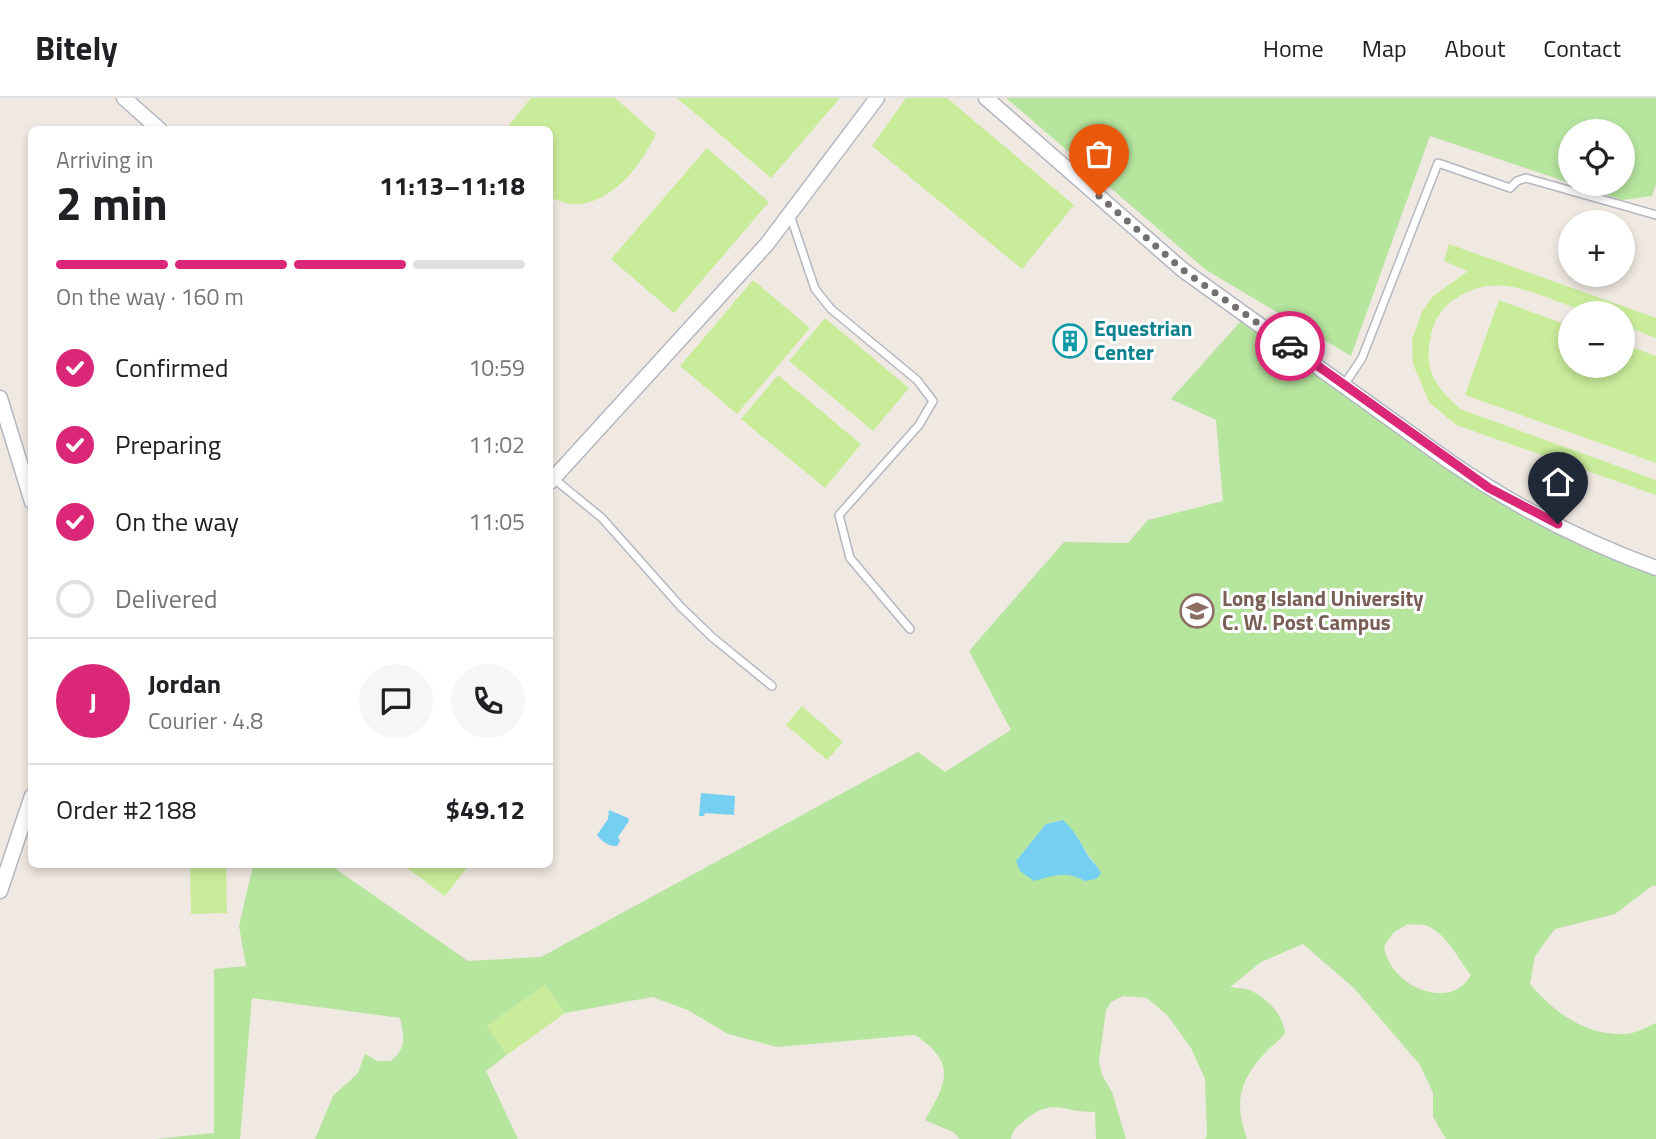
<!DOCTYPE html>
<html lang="en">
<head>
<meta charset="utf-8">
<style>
  :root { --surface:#fff; --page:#f6f6f6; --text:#202124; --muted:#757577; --line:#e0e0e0; --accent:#db2777 }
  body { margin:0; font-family:"Titillium Web",sans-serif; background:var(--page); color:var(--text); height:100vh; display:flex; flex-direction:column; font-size:26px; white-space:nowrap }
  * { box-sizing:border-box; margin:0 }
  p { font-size:23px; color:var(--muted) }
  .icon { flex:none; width:38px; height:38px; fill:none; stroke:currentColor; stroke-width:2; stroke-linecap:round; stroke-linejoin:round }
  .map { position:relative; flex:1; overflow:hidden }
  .sheet { position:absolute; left:28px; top:28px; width:525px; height:742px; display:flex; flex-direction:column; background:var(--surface); border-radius:10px; box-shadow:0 4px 10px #0003 }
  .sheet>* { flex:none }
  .controls { position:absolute; left:1558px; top:21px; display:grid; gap:14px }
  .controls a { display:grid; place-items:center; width:77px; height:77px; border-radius:50%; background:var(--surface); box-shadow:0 4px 10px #0003; font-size:35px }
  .pin { position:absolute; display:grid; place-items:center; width:60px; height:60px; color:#fff; margin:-72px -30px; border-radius:50% 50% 50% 0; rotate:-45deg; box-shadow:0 0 7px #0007 }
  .pin .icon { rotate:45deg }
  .courier { position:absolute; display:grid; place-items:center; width:70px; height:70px; margin:-35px; border:5px solid #db2777; border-radius:50%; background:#fff; color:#222; box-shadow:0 2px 9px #0007 }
  .summary em { font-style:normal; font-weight:700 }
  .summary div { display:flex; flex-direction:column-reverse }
  .summary { display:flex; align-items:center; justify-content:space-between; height:119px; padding:0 28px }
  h1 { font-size:46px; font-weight:700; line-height:52px }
  .bar { display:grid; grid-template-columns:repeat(4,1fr); gap:10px 7px; align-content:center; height:84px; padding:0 28px }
  .bar i { height:9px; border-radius:5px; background:var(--line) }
  .bar .active { background:var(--accent) }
  .bar p { grid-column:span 4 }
  .line { display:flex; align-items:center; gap:18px; padding:0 28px; border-top:2px solid var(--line) }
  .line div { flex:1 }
  .round { display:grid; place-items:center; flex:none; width:74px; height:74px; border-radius:37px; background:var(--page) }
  ol { padding:0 28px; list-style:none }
  li { display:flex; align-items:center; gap:21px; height:77px }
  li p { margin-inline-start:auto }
  li .icon { padding:7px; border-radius:50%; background:var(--accent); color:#fff; stroke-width:4 }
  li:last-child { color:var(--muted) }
  li i { width:38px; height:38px; border:4px solid var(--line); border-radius:50% }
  header { display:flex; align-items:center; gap:42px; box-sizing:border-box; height:98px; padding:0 35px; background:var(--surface); border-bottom:2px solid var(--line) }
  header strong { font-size:33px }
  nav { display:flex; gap:38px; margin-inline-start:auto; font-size:24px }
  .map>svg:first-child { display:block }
  .green { fill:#b6e59e; fill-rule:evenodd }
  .pitch { fill:#c9ec9a }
  .water { fill:#75cff0 }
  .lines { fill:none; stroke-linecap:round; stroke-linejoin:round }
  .lane-casing { stroke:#b4b7c1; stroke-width:10 }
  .street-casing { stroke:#b4b7c1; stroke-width:17 }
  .lane { stroke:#fff; stroke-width:7 }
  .street { stroke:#fff; stroke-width:14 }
  .done { stroke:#726f6d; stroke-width:7; stroke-dasharray:0 12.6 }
  .route { stroke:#db2777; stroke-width:9 }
  .labels { text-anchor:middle; stroke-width:6; stroke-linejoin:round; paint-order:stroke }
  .culture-label { font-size:21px; font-weight:bold; fill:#0d838f; stroke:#fff; text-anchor:start }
  .education-label { font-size:21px; font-weight:bold; fill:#785e54; stroke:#fff; text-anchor:start }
</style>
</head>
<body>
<header>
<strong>Bitely</strong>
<nav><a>Home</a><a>Map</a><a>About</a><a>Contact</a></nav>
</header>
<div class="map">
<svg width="1656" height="1041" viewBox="0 0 1656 1041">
  <rect width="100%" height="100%" fill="#efe9e1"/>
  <!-- green -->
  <path class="green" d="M1006 0H1656V86L1652 98 1622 102 1572 86H1622V33H1570V85L1430 38 1351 258 1206 172Z
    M1241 223 1445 368 1575 444 1656 479V788H1652L1615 816 1555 831 1535 858 1530 886C1554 914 1586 938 1625 936 1635 936 1647 929 1656 925V1041H1446L1433 1019V995L1420 967 1354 890 1303 846 1261 864 1230 889C1236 890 1246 890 1252 893 1269 902 1283 917 1285 935 1279 943 1271 948 1265 955 1239 983 1234 1005 1247 1041H1204L1207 1038 1205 981 1191 950 1168 918 1147 900 1123 898 1111 904 1106 912 1099 963 1102 977 1112 994 1126 1041H1096L1095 1014C1064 1015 1053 998 1024 1023 1017 1029 1012 1032 1011 1041H960L953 1034 925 1022C947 984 957 965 915 937L777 949 728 936 688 912 652 899 565 915 545 887 487 928 507 957 486 973 518 1041H315L333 998 358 975 365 956 377 963H391C407 950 404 938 400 920L252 900 240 1041H155L214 1035V871L246 868 239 828 253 767H330L468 863 541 859 918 654 945 674 1011 632 969 553 1064 444 1128 445 1148 422 1223 403 1216 322 1171 301ZM1062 722C1078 735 1084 754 1098 769L1084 783 1075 777 1016 763 1046 726ZM1408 826C1413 827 1421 826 1425 827 1446 834 1458 861 1471 877 1449 916 1388 886 1384 848L1394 834Z"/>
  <!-- pitch -->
  <path class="pitch" d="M531 0H615L656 36C641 66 618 99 582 106 572 108 558 103 550 99V32L506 31Z
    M677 0H840L771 80Z
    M906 0H947L1074 107 1022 171 872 48Z
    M707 50 769 104 674 215 611 161Z
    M1449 146 1656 220V240L1622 227V215C1612 215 1600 217 1590 215 1583 214 1576 210 1570 208 1532 194 1495 175 1458 199 1444 207 1434 221 1431 237 1423 272 1435 288 1460 311L1656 382V397L1456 327 1429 304 1413 266 1412 241 1422 214 1432 199 1468 173 1444 163Z
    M753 182 810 230 737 316 680 268Z
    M1499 202 1570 228V268H1622V246L1656 258V365L1465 297Z
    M825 220 909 290 873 333 789 263Z
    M778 277 861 346 825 390 741 321Z
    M802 608 843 644 827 662 786 627Z
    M190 767H226L227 815 191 816Z
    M403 767H469L445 798Z
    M545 887 565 915 507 957 487 928Z"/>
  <!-- water -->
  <path class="water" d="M701 695 735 698 734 717 705 715 704 718H699Z
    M609 712 628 720 629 723 618 739 620 743 617 748C610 749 601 743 597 737L608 721Z
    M1063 722C1074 732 1080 743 1087 756 1092 764 1098 767 1101 776L1096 781 1084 783C1067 772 1053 778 1034 783L1020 773 1016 763 1046 726Z"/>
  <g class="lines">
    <defs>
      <path id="lane" d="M790 117 815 191 831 211 917 282 933 303 919 327 839 417 850 460 910 531
        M1344 287 1362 260 1438 65 1510 90 1517 83 1526 80 1656 117
        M553 380 602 420 681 509 712 539 772 588"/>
      <path id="street" d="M124 0 160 32
        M986 0 1183 172 1450 364C1513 407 1584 444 1656 470
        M0 300 32 404
        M550 384 767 146 877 0
        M0 793 32 698"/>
    </defs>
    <!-- lane casing -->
    <use href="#lane" class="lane-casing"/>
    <!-- street casing -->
    <use href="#street" class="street-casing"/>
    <!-- lane -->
    <use href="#lane" class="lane"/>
    <!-- street -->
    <use href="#street" class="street"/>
  </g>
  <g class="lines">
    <!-- done -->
    <path class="done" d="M1099 98 1183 172 1290 248"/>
    <!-- route -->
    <path class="route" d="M1290 248 1489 390 1558 426"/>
  </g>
  <!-- icons -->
  <defs>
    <symbol id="building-ring" viewBox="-11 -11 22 22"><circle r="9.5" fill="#fff" stroke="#0f9aa8" stroke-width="1.5"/><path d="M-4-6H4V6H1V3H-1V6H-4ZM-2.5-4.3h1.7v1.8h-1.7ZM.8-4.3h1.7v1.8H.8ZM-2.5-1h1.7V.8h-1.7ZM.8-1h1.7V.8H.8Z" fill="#0f9aa8"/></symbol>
    <symbol id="university-ring" viewBox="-11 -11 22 22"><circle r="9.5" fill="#fff" stroke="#8d6e63" stroke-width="1.5"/><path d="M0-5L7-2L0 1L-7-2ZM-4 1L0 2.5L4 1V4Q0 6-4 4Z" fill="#8d6e63"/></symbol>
  </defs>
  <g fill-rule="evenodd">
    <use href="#building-ring" x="1051" y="224" width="38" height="38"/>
    <use href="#university-ring" x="1178" y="494" width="38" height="38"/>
  </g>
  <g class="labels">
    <!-- culture labels -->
    <g class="culture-label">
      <text x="1094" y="238">Equestrian<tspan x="1094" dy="24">Center</tspan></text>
    </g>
    <!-- education labels -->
    <g class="education-label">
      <text x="1222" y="508">Long Island University<tspan x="1222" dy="24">C. W. Post Campus</tspan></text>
    </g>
  </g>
</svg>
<div class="controls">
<a><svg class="icon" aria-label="locate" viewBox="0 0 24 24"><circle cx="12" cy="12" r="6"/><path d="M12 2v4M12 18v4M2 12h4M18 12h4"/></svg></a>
<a>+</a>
<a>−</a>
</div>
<div class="pin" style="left:1099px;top:98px;background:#ea580c"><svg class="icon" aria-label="bag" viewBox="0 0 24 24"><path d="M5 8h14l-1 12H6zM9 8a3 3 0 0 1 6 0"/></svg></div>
<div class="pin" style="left:1558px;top:426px;background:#1f2937"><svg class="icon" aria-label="home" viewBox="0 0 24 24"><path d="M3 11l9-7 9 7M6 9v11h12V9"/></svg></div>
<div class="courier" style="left:1290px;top:248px"><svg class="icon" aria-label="car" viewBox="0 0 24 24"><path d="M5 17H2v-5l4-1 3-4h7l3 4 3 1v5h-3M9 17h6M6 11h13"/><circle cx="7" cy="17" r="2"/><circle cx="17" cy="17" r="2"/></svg></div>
<section class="sheet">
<div class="summary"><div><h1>2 min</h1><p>Arriving in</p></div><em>11:13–11:18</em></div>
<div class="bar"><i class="active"></i><i class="active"></i><i class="active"></i><i></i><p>On the way · 160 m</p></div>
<ol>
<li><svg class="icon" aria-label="check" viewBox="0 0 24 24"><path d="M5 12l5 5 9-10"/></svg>Confirmed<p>10:59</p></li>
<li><svg class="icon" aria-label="check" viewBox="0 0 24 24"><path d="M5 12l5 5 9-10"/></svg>Preparing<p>11:02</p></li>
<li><svg class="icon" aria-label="check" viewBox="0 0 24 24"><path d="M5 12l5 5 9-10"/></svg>On the way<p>11:05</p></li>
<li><i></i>Delivered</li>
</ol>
<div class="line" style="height:126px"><b class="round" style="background:var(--accent);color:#fff">J</b><div><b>Jordan</b><p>Courier · 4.8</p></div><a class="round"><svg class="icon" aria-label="chat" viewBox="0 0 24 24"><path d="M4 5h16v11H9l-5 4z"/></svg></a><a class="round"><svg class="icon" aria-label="phone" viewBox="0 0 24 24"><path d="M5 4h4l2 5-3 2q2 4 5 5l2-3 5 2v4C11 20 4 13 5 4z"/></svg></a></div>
<div class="line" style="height:91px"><div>Order #2188</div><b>$49.12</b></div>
</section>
</div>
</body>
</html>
